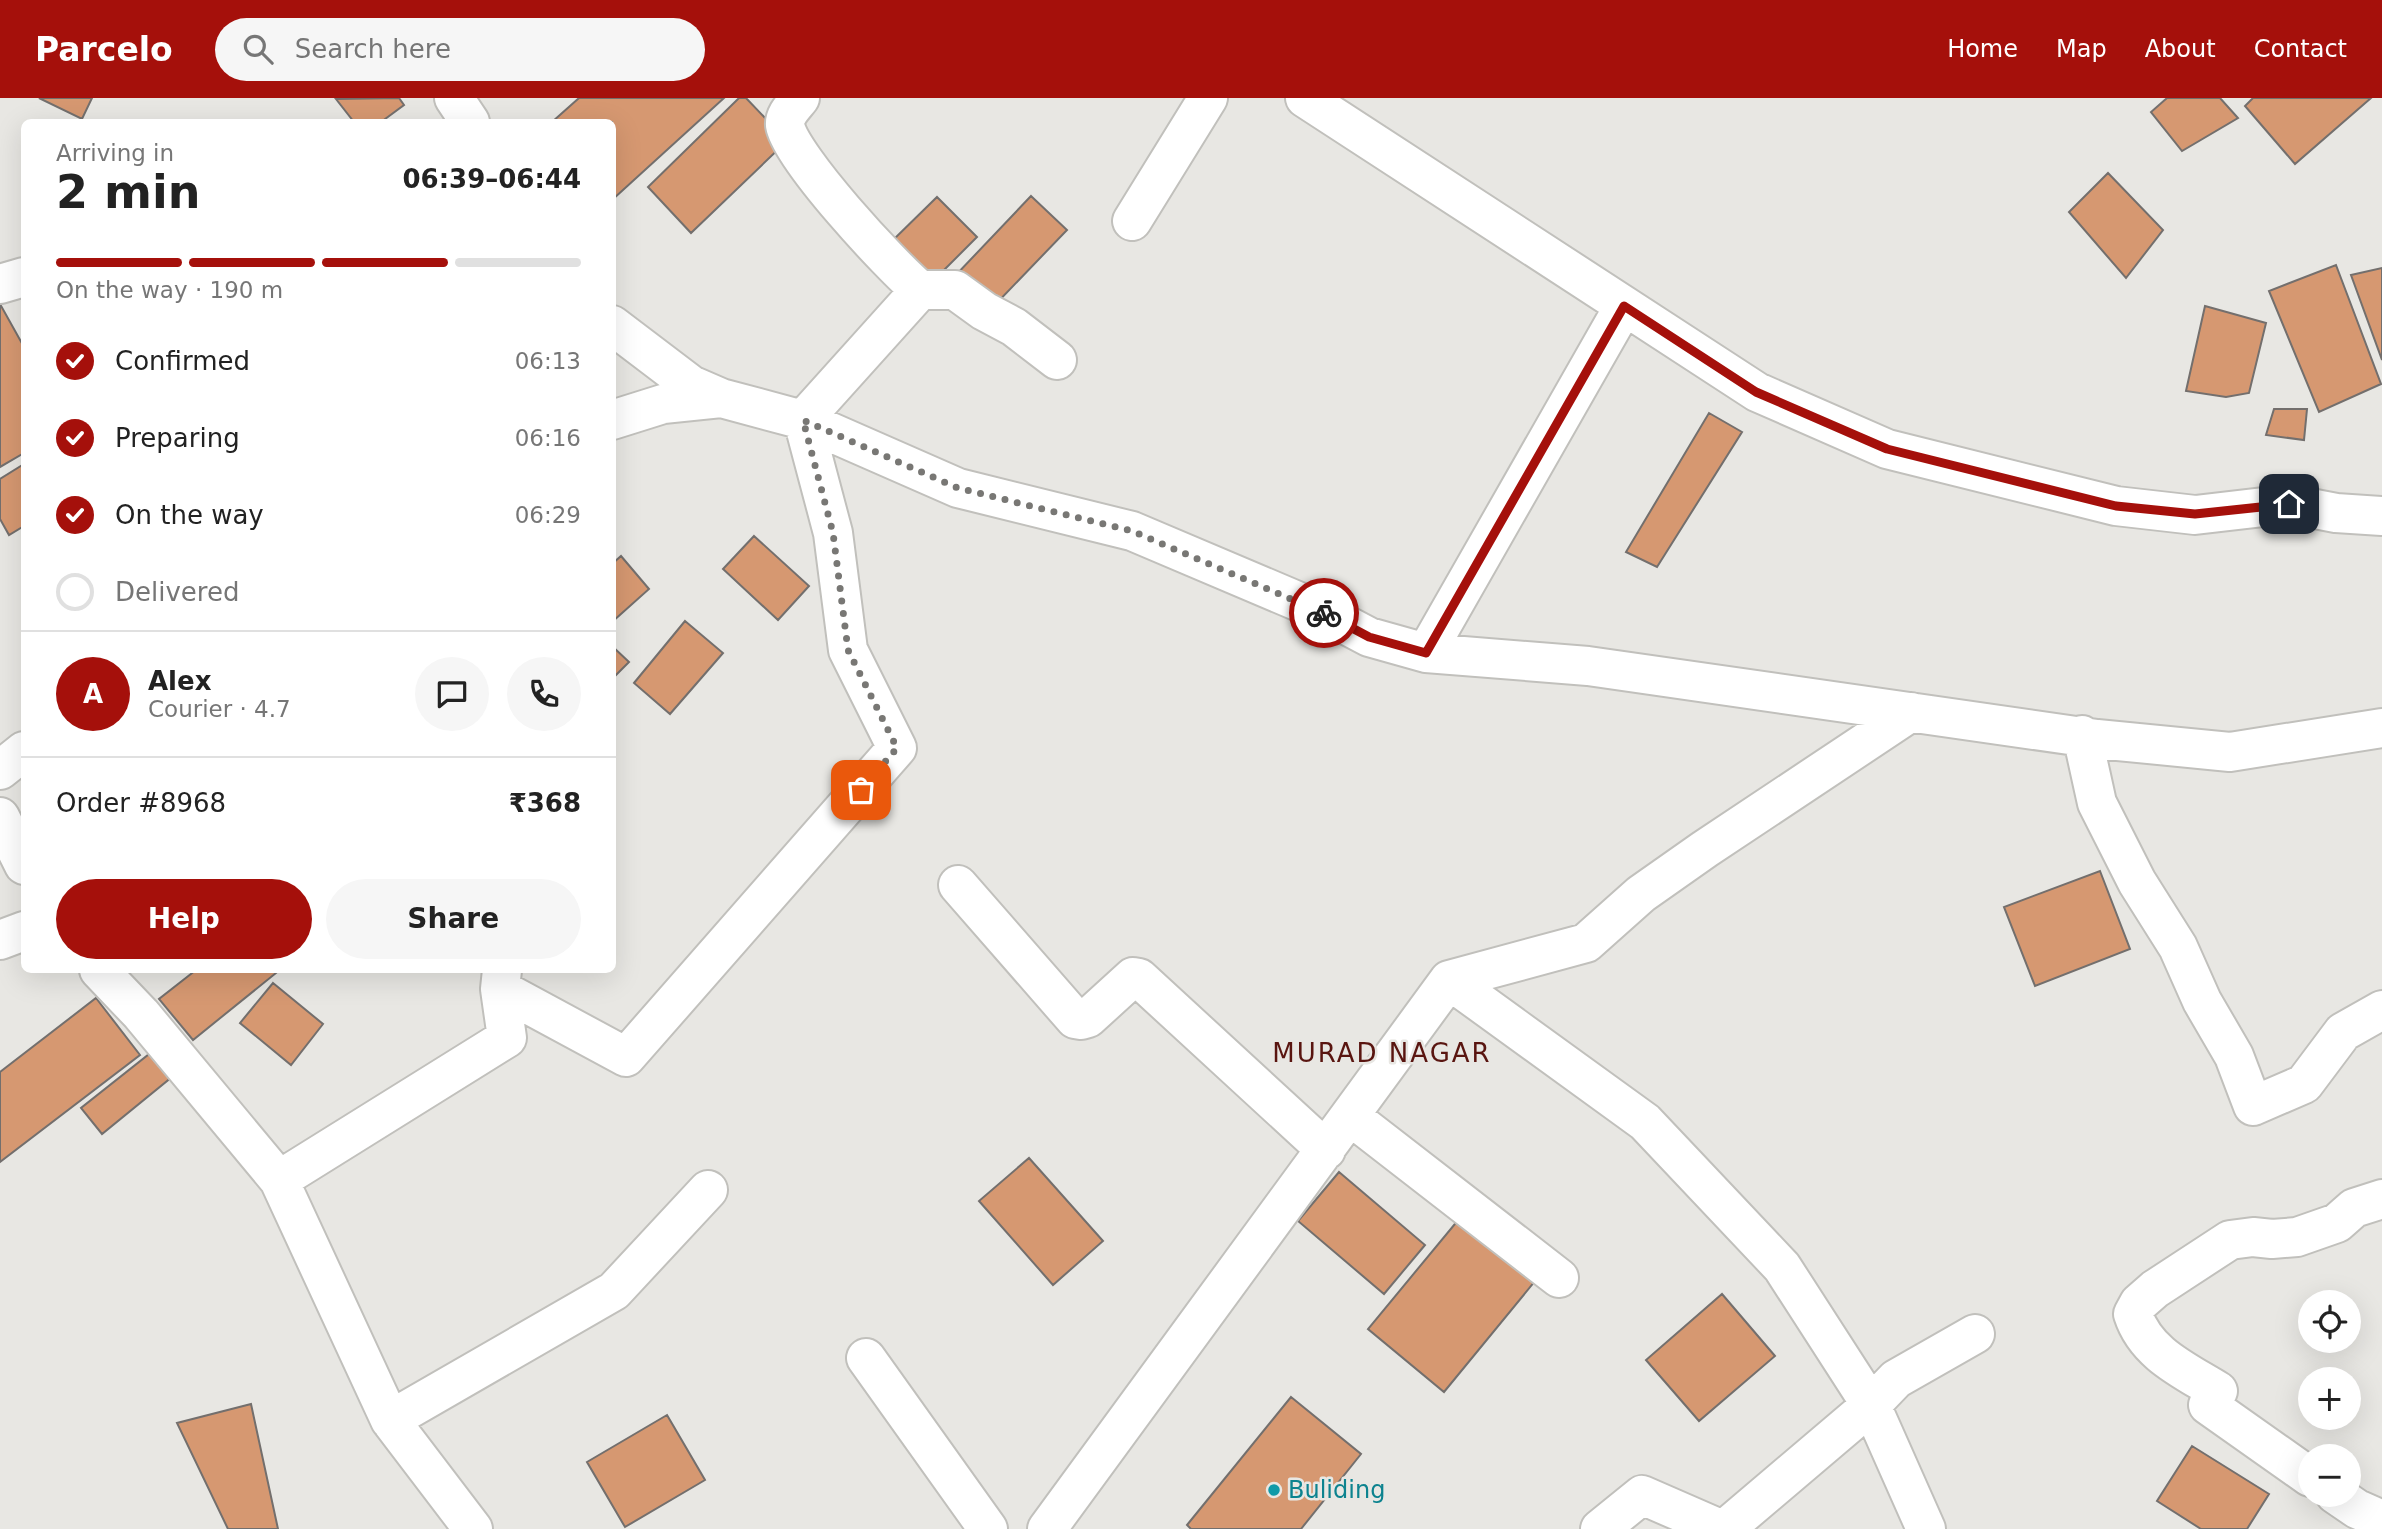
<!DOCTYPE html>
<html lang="en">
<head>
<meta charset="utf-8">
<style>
  :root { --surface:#fff; --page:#f6f6f6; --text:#222; --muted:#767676; --line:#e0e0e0; --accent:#a5100b }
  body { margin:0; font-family:"DejaVu Sans",sans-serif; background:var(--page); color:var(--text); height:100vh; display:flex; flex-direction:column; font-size:26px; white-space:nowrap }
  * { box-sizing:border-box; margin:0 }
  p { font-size:23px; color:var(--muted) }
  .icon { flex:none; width:38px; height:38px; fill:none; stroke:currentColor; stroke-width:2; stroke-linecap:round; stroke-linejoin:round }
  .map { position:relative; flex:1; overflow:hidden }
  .drawer { position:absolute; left:21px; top:21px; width:595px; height:854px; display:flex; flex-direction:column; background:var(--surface); border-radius:10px; box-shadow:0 7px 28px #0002 }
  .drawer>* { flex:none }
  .fabs { position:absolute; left:2298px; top:1192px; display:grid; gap:14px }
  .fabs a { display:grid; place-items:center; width:63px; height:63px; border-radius:50%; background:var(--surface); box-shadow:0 7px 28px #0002; font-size:35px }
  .pin { position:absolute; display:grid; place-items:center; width:60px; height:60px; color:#fff; margin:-30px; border-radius:14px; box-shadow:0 4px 10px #0006 }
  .courier { position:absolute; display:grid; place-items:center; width:70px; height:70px; margin:-35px; border:5px solid #a5100b; border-radius:50%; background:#fff; color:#222; box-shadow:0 2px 9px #0007 }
  .overview em { font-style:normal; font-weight:700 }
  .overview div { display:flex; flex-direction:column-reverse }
  .overview { display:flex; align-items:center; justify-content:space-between; height:119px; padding:0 35px }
  h1 { font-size:46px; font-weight:700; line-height:52px }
  .bar { display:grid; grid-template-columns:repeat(4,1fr); gap:10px 7px; align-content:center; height:84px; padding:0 35px }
  .bar i { height:9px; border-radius:5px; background:var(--line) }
  .bar .on { background:var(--accent) }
  .bar p { grid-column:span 4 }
  .line { display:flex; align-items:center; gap:18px; padding:0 35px; border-top:2px solid var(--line) }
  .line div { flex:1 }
  .round { display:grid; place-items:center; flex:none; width:74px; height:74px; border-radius:37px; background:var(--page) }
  ol { padding:0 35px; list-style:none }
  li { display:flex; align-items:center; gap:21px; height:77px }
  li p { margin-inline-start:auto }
  li .icon { padding:7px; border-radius:50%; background:var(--accent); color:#fff; stroke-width:4 }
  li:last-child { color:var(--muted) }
  li i { width:38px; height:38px; border:4px solid var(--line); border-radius:50% }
  .button { display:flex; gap:14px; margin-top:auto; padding:14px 35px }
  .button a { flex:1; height:80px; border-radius:42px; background:var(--accent); color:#fff; font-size:28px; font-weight:700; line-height:80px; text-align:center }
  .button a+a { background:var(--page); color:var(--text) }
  header { display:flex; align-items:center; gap:42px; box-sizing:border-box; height:98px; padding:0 35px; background:var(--accent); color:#fff }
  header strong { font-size:33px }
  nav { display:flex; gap:38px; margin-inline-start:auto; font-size:24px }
  .search { width:490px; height:63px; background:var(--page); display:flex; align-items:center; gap:18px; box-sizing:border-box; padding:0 24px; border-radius:38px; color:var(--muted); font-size:26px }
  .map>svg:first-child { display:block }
  .building { fill:#d69871; stroke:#736f6d; stroke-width:2 }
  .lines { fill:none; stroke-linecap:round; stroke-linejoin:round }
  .street-casing { stroke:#c1c0bc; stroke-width:42 }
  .street { stroke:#fff; stroke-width:38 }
  .done { stroke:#787774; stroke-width:7; stroke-dasharray:0 12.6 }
  .route { stroke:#a5100b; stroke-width:9 }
  .culture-dot { fill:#0f9aa8; stroke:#e8e7e3; stroke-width:2.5 }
  .labels { text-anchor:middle; stroke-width:5; stroke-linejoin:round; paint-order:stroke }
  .culture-label { font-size:24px; fill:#0d838f; stroke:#e8e7e3; text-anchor:start }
  .neighbourhood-label { font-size:26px; letter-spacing:2px; fill:#591510; stroke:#e8e7e3 }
</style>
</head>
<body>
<header>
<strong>Parcelo</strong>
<div class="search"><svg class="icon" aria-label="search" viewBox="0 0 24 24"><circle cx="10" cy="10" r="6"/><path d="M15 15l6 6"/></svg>Search here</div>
<nav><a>Home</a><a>Map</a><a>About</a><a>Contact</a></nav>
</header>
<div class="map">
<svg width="2382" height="1431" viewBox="0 0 2382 1431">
  <rect width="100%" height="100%" fill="#e8e7e3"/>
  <!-- building -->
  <path class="building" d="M39 0H92L82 21Z
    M399 0 404 7 381 24H354L336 1Z
    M579 0H724L612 102V24H552Z
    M739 0H746L787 43 691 135 648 89Z
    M2167 0H2220L2238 20 2182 53 2151 14Z
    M2253 0H2371L2295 66 2245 8Z
    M2108 75 2163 132 2126 180 2069 114Z
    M1031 98 1067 132 990 212 954 179Z
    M937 99 977 139 931 185 891 144Z
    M2336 167 2381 286 2319 314 2269 193Z
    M2382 170V262L2351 177Z
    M0 206 24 249V355L0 369Z
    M2205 208 2266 225 2249 295 2226 299 2186 293Z
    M2274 311H2307L2304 342 2266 337Z
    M1709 315 1742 334 1657 469 1626 454Z
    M24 366V428L9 437 0 421V381Z
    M754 438 809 488 778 522 723 471Z
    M621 458 649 491 612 524V466Z
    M685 523 723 555 670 616 634 585Z
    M612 548 629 564 612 581Z
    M2100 773 2130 851 2035 888 2004 809Z
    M196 872H273L276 875 193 942 159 901Z
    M273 885 323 926 291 967 240 925Z
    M96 900 140 957 0 1064V974Z
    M158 949 178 974 102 1036 81 1010Z
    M1029 1060 1103 1143 1053 1187 979 1103Z
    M1339 1074 1425 1147 1384 1196 1298 1123Z
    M1464 1115 1540 1177 1444 1294 1368 1231Z
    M1722 1196 1775 1258 1699 1323 1646 1262Z
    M1291 1299 1361 1356 1301 1431H1191L1187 1427Z
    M251 1306 278 1431H228L177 1325Z
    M667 1317 705 1382 625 1429 587 1364Z
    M2192 1348 2269 1396 2247 1431H2201L2157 1403Z"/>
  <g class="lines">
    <defs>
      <path id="street" d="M454 0 470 24
        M800 0C794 8 784 17 785 27 790 59 892 169 920 192H955L984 213 1014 229 1057 262
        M1305 0 1757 294 1887 351 2116 408 2195 417 2289 406 2336 415 2382 418
        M1132 123 1208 0
        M0 186 24 179
        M612 227 691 287 721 300 803 322 958 390 1132 433 1316 511 1369 539 1426 555 1588 568 2097 641 2230 654 2382 630
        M612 322 663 306 721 300
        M1426 555 1624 208
        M2082 637 2097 705 2137 784 2178 849 2202 903 2234 958 2253 1008 2304 986 2343 934 2382 912
        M0 672 24 653
        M0 719 24 767
        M958 787 1075 921 1081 922 1088 920 1133 879 1139 880 1326 1052
        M0 842 24 833
        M99 872 141 916 279 1082 390 1322 473 1431
        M1449 882 1645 1024 1782 1169 1871 1307 1926 1431
        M500 891 626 959 897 650 848 552 833 435 803 322 920 192
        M1350 1018 1559 1180
        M279 1082 507 940 500 891 502 872
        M866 1260 988 1431
        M390 1322 614 1193 708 1092
        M2310 1379 2208 1307 2218 1293C2184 1272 2146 1256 2133 1216L2139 1205 2155 1191 2230 1142 2253 1139 2272 1141 2297 1139 2337 1125 2354 1110 2382 1101
        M2335 1396 2357 1411 2382 1422
        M1047 1431 1449 882 1586 845 1641 796 1705 751 1911 614
        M1600 1431 1642 1397 1720 1431
        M1725 1431 1871 1307 1896 1281 1975 1236"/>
    </defs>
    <!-- street casing -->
    <use href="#street" class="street-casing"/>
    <!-- street -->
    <use href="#street" class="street"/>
  </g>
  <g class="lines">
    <!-- done -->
    <path class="done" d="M861 692 897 650 848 552 833 435 803 322 958 390 1132 433 1324 515"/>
    <!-- route -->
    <path class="route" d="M1324 515 1369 539 1426 555 1624 208 1756 294 1887 351 2116 408 2195 416 2289 406"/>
  </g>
  <!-- markers -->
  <circle class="culture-dot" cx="1274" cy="1392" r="7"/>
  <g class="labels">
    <!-- culture labels -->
    <g class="culture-label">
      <text x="1288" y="1400">Buliding</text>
    </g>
    <!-- neighbourhood labels -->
    <g class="neighbourhood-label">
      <text x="1382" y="964">MURAD NAGAR</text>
    </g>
  </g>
</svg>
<div class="fabs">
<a><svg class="icon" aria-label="locate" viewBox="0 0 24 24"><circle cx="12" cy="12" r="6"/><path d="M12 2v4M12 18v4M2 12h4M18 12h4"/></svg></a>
<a>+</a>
<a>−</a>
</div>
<div class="pin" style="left:861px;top:692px;background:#ea580c"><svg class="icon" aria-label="bag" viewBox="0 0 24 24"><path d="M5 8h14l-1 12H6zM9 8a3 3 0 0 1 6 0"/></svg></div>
<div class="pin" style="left:2289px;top:406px;background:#1f2937"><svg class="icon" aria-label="home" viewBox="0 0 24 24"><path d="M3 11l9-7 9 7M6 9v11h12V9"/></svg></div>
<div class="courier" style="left:1324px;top:515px"><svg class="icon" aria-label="bike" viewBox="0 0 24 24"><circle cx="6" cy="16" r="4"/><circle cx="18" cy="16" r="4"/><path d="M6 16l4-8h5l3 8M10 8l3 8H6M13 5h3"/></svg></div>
<section class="drawer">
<div class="overview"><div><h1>2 min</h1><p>Arriving in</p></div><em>06:39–06:44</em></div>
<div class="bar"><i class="on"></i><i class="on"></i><i class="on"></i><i></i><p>On the way · 190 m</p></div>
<ol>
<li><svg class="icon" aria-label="check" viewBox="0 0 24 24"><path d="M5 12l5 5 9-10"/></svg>Confirmed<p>06:13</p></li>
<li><svg class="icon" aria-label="check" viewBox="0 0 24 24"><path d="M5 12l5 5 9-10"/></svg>Preparing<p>06:16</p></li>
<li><svg class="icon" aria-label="check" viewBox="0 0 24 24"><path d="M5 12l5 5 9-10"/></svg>On the way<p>06:29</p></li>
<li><i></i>Delivered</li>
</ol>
<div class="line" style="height:126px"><b class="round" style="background:var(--accent);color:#fff">A</b><div><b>Alex</b><p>Courier · 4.7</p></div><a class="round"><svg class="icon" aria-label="chat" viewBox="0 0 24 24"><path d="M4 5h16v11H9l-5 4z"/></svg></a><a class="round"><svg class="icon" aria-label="phone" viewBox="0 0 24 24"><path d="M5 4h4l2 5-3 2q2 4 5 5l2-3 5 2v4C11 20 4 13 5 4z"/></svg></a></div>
<div class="line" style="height:91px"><div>Order #8968</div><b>₹368</b></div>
<div class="button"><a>Help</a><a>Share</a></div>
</section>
</div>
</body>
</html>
